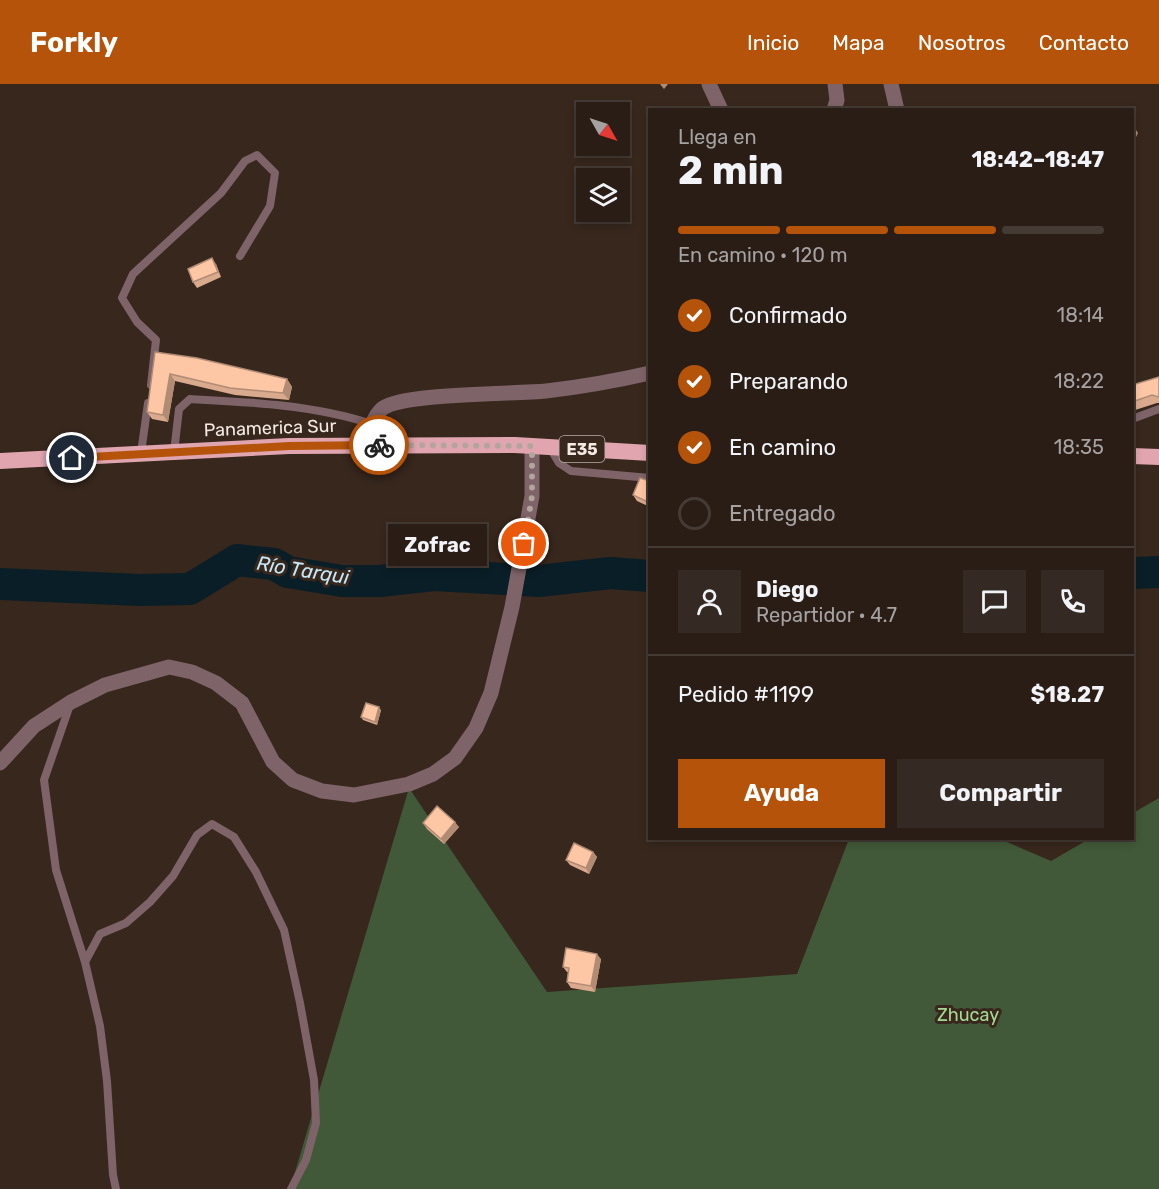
<!DOCTYPE html>
<html lang="es">
<head>
<meta charset="utf-8">
<style>
  :root { --surface:#291d16; --page:#352a23; --text:#f1f3f6; --muted:#a5a2a1; --line:#453b35; --accent:#b45309 }
  body { margin:0; font-family:Rubik,sans-serif; background:var(--page); color:var(--text); height:100vh; display:flex; flex-direction:column; font-size:22px; white-space:nowrap }
  * { box-sizing:border-box; margin:0 }
  p { font-size:20px; color:var(--muted) }
  .icon { flex:none; width:33px; height:33px; fill:none; stroke:currentColor; stroke-width:2; stroke-linecap:round; stroke-linejoin:round }
  .map { position:relative; flex:1; overflow:hidden }
  .sheet { position:absolute; left:648px; top:24px; width:486px; height:732px; display:flex; flex-direction:column; background:var(--surface); border-radius:0px; box-shadow:0 3px 9px #0003,0 0 0 2px var(--line) }
  .sheet>* { flex:none }
  .needle { width:39px; rotate:129deg }
  .fabs { position:absolute; left:576px; top:18px; display:grid; gap:12px }
  .fabs a { display:grid; place-items:center; width:54px; height:54px; border-radius:0px; background:var(--surface); box-shadow:0 3px 9px #0003,0 0 0 2px var(--line); font-size:30px }
  .pin { position:absolute; display:grid; place-items:center; width:51px; height:51px; color:#fff; margin:-26px; border:3px solid #fff; border-radius:50%; box-shadow:0 2px 6px #0007 }
  .courier { position:absolute; display:grid; place-items:center; width:60px; height:60px; margin:-30px; border:4px solid #b45309; border-radius:50%; background:#fff; color:#222; box-shadow:0 2px 8px #0007 }
  .bubble { position:absolute; height:42px; border-radius:0px; background:var(--surface); box-shadow:0 3px 9px #0003,0 0 0 2px var(--line); font-size:20px; font-weight:700; line-height:42px; text-align:center }
  .head em { font-style:normal; font-weight:700 }
  .head div { display:flex; flex-direction:column-reverse }
  .head { display:flex; align-items:center; justify-content:space-between; height:102px; padding:0 30px }
  h1 { font-size:39px; font-weight:700; line-height:45px }
  .bar { display:grid; grid-template-columns:repeat(4,1fr); gap:9px 6px; align-content:center; height:72px; padding:0 30px }
  .bar i { height:8px; border-radius:4px; background:var(--line) }
  .bar .active { background:var(--accent) }
  .bar p { grid-column:span 4 }
  .line { display:flex; align-items:center; gap:15px; padding:0 30px; border-top:2px solid var(--line) }
  .line div { flex:1 }
  .round { display:grid; place-items:center; flex:none; width:63px; height:63px; border-radius:0px; background:var(--page) }
  ol { padding:0 30px; list-style:none }
  li { display:flex; align-items:center; gap:18px; height:66px }
  li p { margin-inline-start:auto }
  li .icon { padding:6px; border-radius:50%; background:var(--accent); color:#fff; stroke-width:4 }
  li:last-child { color:var(--muted) }
  li i { width:33px; height:33px; border:3px solid var(--line); border-radius:50% }
  .button { display:flex; gap:12px; margin-top:auto; padding:12px 30px }
  .button a { flex:1; height:69px; border-radius:0px; background:var(--accent); color:#fff; font-size:24px; font-weight:700; line-height:69px; text-align:center }
  .button a+a { background:var(--page); color:var(--text) }
  header { display:flex; align-items:center; gap:36px; box-sizing:border-box; height:84px; padding:0 30px; background:var(--accent); color:#fff }
  header strong { font-size:28px }
  nav { display:flex; gap:33px; margin-inline-start:auto; font-size:21px }
  .map>svg:first-child { display:block }
  .green { fill:#415938 }
  .lines { fill:none; stroke-linecap:round; stroke-linejoin:round }
  .river { stroke:#091e26; stroke-width:32 }
  .service { stroke:#7e6368; stroke-width:8 }
  .minor { stroke:#7e6368; stroke-width:15 }
  .trunk { stroke:#e0a5af; stroke-width:16 }
  .wall { fill:#daaa8e }
  .shaded-wall { fill:#b18b74 }
  .building { fill:#fdc6a5; stroke:#b18b74; stroke-width:1.5 }
  .done { stroke:#b2a59e; stroke-width:6; stroke-dasharray:0 10.8 }
  .route { stroke:#b45309; stroke-width:8 }
  .labels { text-anchor:middle; stroke-width:6; stroke-linejoin:round; paint-order:stroke }
  .shield { fill:#37271d; stroke:#bbafa8; stroke-width:1.5 }
  .shield-label { font-size:16px; font-weight:bold; fill:#f4e9e3 }
  .street-label { font-size:18px; fill:#f4e9e3; stroke:#37271d }
  .park-label { font-size:18px; fill:#a5d893; stroke:#37271d }
  .water-label { font-size:20px; font-style:italic; fill:#c4e8f7; stroke:#37271d }
</style>
</head>
<body>
<header>
<strong>Forkly</strong>
<nav><a>Inicio</a><a>Mapa</a><a>Nosotros</a><a>Contacto</a></nav>
</header>
<div class="map">
<svg width="1159" height="1105" viewBox="0 0 1159 1105">
  <rect width="100%" height="100%" fill="#37271d"/>
  <!-- green -->
  <path class="green" d="M409 704 547 908 797 890 849 755H1000L1051 777 1089 755 1132 754 1133 729 1159 714V1105H290Z"/>
  <g class="lines">
    <!-- river -->
    <path class="river" d="M1132 489 1159 488
      M0 500 140 506 190 505 237 476 274 480 288 488 342 497H380L434 491 539 497 610 489 650 492"/>
    <!-- service -->
    <path class="service" d="M151 301 156 256 137 238 122 214 133 190 221 109 245 77 257 71 275 89 270 122 240 172
      M1132 335 1159 325
      M550 364 559 379 571 387 650 394
      M174 368 179 325 190 315C250 318 315 321 372 340
      M141 369 148 319
      M70 621 44 696 56 786 85 878 100 942 107 997 113 1091 116 1105
      M85 878 100 850 126 839 150 818 173 792 197 751 212 740 234 753 256 788 284 846 300 919 314 996 316 1039 306 1076 291 1105"/>
    <!-- minor -->
    <path class="minor" d="M709 0 721 26
      M891 0 897 26
      M834 26 837 16 835 0
      M368 361C370 348 372 333 383 324 404 309 514 310 546 307 581 303 615 297 650 289
      M0 679 34 642 71 618 105 601 169 583 192 588 216 599 242 619 273 678 293 696 322 707 354 711 409 700 433 690 455 674 476 644 491 609 512 523 532 412V362"/>
    <!-- trunk -->
    <path class="trunk" d="M1132 372 1159 373
      M0 377 289 362 515 361 650 369"/>
  </g>
  <!-- wall -->
  <path class="wall" d="M216 180 221 193 197 204 193 198Z
    M155 268 287 295 292 303 289 316 235 311 175 297 168 338 152 335 147 328Z
    M1159 293V319H1157L1132 327V301Z
    M650 397V423L637 417 633 411Z
    M381 626 377 641 363 636 361 633Z
    M423 739 459 743 444 760 427 745Z
    M593 768 597 773 589 790 570 781 566 776Z
    M601 875 595 908 571 904 567 898 568 888H567L563 883Z"/>
  <!-- shaded-wall -->
  <path class="shaded-wall" d="M660 0H668L664 5Z
    M1134 43 1138 49 1132 61V47Z
    M212 174 216 180 221 193 218 188Z
    M170 290 175 297 168 338 163 331Z
    M287 295 292 303 289 316 283 309Z
    M379 623 381 626 377 641 375 638Z
    M455 738 459 743 444 760 441 755Z
    M593 768 597 773 589 790 586 784Z
    M597 870 601 875 595 908 591 902Z"/>
  <!-- building -->
  <path class="building" d="M212 174 218 188 193 198 188 185Z
    M155 268 197 274 287 295 283 309 230 304 170 290 163 331 147 328Z
    M1159 293V313L1152 311 1132 318V301Z
    M640 394 650 397V419L633 411Z
    M366 619 379 623 375 638 361 633Z
    M437 722 455 738 441 755 423 739Z
    M574 759 593 768 586 784 566 776Z
    M566 864 597 870 591 902 567 898 569 884 563 883Z"/>
  <g class="lines">
    <!-- done -->
    <path class="done" d="M379 361 532 362V412L524 460"/>
    <!-- route -->
    <path class="route" d="M72 374 289 362 379 361"/>
  </g>
  <g class="labels">
    <!-- shield labels -->
    <rect class="shield" x="559.5" y="352" width="45" height="26" rx="4.5"/>
    <g class="shield-label">
      <text x="582" y="371">E35</text>
    </g>
    <!-- street labels -->
    <g class="street-label">
      <text transform="translate(270 344) rotate(-2)" y="6">Panamerica Sur</text>
    </g>
    <!-- park labels -->
    <g class="park-label">
      <text x="968" y="937">Zhucay</text>
    </g>
    <!-- water labels -->
    <g class="water-label">
      <text transform="translate(303 486) rotate(9)" y="7">Río Tarqui</text>
    </g>
  </g>
</svg>
<div class="fabs">
<a><svg class="needle" viewBox="-14 -14 28 28"><path d="M0-13l5 13h-10z" fill="#e53935"/><path d="M0 13l5-13h-10z" fill="#a5a2a1"/></svg></a>
<a><svg class="icon" aria-label="layers" viewBox="0 0 24 24"><path d="M12 4l9 5-9 5-9-5zM3 14l9 5 9-5"/></svg></a>
</div>
<div class="pin" style="left:524px;top:460px;background:#ea580c"><svg class="icon" aria-label="bag" viewBox="0 0 24 24"><path d="M5 8h14l-1 12H6zM9 8a3 3 0 0 1 6 0"/></svg></div>
<div class="pin" style="left:72px;top:374px;background:#1f2937"><svg class="icon" aria-label="home" viewBox="0 0 24 24"><path d="M3 11l9-7 9 7M6 9v11h12V9"/></svg></div>
<div class="courier" style="left:379px;top:361px"><svg class="icon" aria-label="bike" viewBox="0 0 24 24"><circle cx="6" cy="16" r="4"/><circle cx="18" cy="16" r="4"/><path d="M6 16l4-8h5l3 8M10 8l3 8H6M13 5h3"/></svg></div>
<div class="bubble" style="left:388px;top:440px;width:99px">Zofrac</div>
<section class="sheet">
<div class="head"><div><h1>2 min</h1><p>Llega en</p></div><em>18:42–18:47</em></div>
<div class="bar"><i class="active"></i><i class="active"></i><i class="active"></i><i></i><p>En camino · 120 m</p></div>
<ol>
<li><svg class="icon" aria-label="check" viewBox="0 0 24 24"><path d="M5 12l5 5 9-10"/></svg>Confirmado<p>18:14</p></li>
<li><svg class="icon" aria-label="check" viewBox="0 0 24 24"><path d="M5 12l5 5 9-10"/></svg>Preparando<p>18:22</p></li>
<li><svg class="icon" aria-label="check" viewBox="0 0 24 24"><path d="M5 12l5 5 9-10"/></svg>En camino<p>18:35</p></li>
<li><i></i>Entregado</li>
</ol>
<div class="line" style="height:108px"><a class="round"><svg class="icon" aria-label="person" viewBox="0 0 24 24"><circle cx="12" cy="8" r="4"/><path d="M4 21q1-7 8-7t8 7"/></svg></a><div><b>Diego</b><p>Repartidor · 4.7</p></div><a class="round"><svg class="icon" aria-label="chat" viewBox="0 0 24 24"><path d="M4 5h16v11H9l-5 4z"/></svg></a><a class="round"><svg class="icon" aria-label="phone" viewBox="0 0 24 24"><path d="M5 4h4l2 5-3 2q2 4 5 5l2-3 5 2v4C11 20 4 13 5 4z"/></svg></a></div>
<div class="line" style="height:78px"><div>Pedido #1199</div><b>$18.27</b></div>
<div class="button"><a>Ayuda</a><a>Compartir</a></div>
</section>
</div>
</body>
</html>
